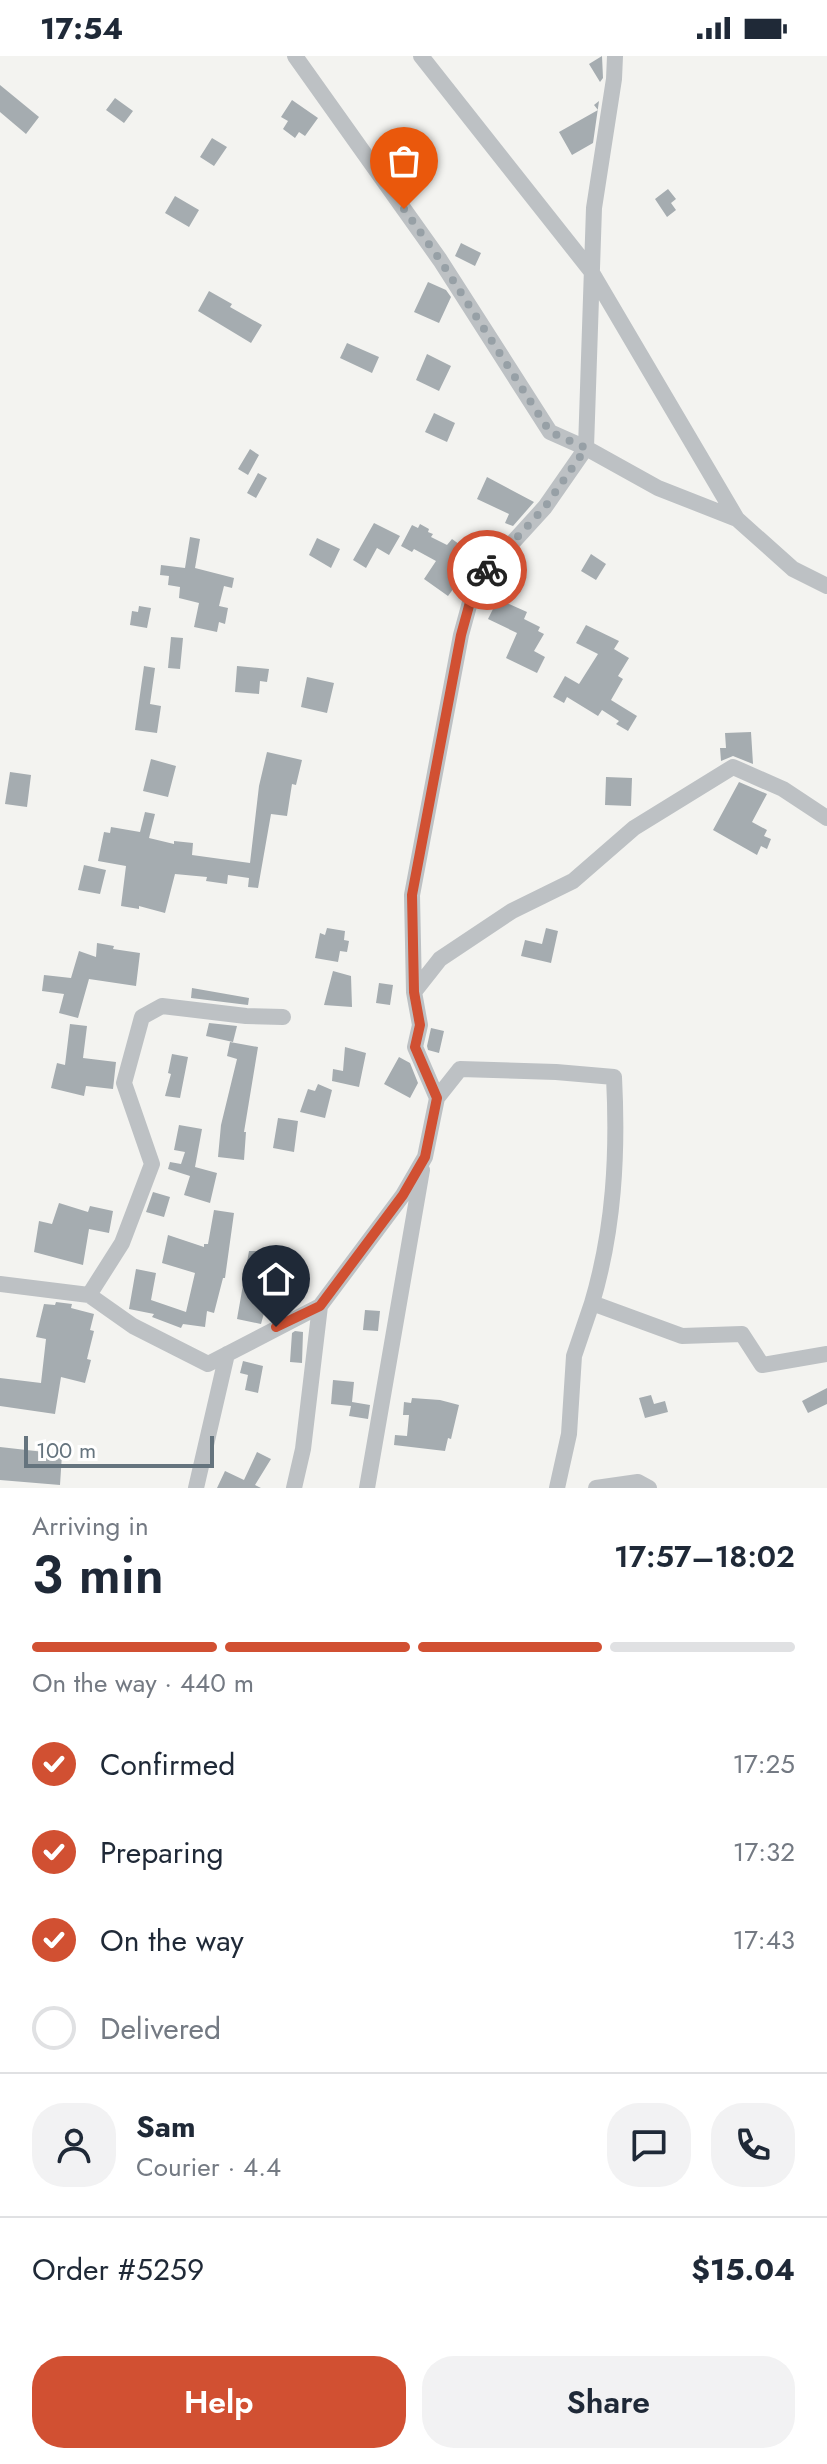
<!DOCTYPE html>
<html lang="en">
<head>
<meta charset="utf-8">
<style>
  :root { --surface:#fff; --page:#f2f2f3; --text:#1f2937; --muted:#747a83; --line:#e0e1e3; --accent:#d15032 }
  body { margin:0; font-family:Jost,sans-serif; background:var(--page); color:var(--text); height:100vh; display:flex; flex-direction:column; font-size:30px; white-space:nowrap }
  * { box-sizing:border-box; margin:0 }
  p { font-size:26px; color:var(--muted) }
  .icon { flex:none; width:44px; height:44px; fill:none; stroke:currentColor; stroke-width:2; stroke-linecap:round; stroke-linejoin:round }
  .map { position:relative; height:1432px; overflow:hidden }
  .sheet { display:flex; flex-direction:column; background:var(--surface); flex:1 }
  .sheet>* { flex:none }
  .scale { position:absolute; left:24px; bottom:20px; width:190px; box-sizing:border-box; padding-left:8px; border:4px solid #65747e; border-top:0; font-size:22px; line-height:28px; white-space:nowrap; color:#65747e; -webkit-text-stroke:6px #fff; paint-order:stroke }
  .pin { position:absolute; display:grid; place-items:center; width:68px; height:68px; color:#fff; margin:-82px -34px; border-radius:50% 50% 50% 0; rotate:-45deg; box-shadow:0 0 8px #0007 }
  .pin .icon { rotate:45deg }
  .courier { position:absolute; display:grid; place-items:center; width:80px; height:80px; margin:-40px; border:6px solid #d15032; border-radius:50%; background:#fff; color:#222; box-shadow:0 2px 10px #0007 }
  .headline em { font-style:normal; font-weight:600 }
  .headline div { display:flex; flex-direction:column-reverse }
  .headline { display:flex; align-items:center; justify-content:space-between; height:136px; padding:0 32px }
  h1 { font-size:52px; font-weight:600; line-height:60px }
  .bar { display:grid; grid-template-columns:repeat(4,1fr); gap:12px 8px; align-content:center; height:96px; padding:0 32px }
  .bar i { height:10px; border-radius:6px; background:var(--line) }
  .bar .selected { background:var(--accent) }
  .bar p { grid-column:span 4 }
  .line { display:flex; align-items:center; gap:20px; padding:0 32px; border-top:2px solid var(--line) }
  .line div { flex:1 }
  .round { display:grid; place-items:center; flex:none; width:84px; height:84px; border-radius:32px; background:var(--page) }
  ol { padding:0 32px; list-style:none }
  li { display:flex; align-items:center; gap:24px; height:88px }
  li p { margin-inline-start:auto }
  li .icon { padding:8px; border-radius:50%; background:var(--accent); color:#fff; stroke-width:4 }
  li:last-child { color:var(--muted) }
  li i { width:44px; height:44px; border:4px solid var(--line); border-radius:50% }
  .cta { display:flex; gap:16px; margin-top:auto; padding:16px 32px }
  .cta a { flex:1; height:92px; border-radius:32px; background:var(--accent); color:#fff; font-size:32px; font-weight:600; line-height:92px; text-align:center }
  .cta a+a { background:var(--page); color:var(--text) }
  .status { display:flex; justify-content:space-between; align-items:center; height:56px; padding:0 40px; background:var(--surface); direction:ltr }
  .status svg { height:22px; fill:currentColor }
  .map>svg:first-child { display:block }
  .building { fill:#a5acb0 }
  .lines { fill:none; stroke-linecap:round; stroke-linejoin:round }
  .minor { stroke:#bdc1c4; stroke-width:16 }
  .done { stroke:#97a0a6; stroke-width:8; stroke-dasharray:0 14.4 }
  .route { stroke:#d15032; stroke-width:10 }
</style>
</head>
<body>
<div class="status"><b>17:54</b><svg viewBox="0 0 49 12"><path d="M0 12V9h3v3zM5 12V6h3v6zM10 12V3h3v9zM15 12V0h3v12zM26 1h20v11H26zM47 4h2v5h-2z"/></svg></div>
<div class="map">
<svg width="827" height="1432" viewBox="0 0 827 1432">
  <rect width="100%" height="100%" fill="#f3f3f0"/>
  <!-- building -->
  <path class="building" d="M602 0 603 22 600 26 589 8Z
    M0 29 39 61 26 78 0 56Z
    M115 42 133 55 124 67 106 54Z
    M292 44 318 62 305 80 299 76 295 82 283 73 288 65 281 61Z
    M599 45 593 87 572 99 559 76 598 54 594 49Z
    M212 82 227 91 214 110 200 101Z
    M668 133 676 143 671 147 676 154 667 161 655 143Z
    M175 140 199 154 189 171 165 157Z
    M461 187 481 197 475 210 455 200Z
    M428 226 446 234 451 241 439 267 414 256Z
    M209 235 232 248 230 251 262 269 251 287 198 255Z
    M347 287 379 301 372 317 340 302Z
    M427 298 451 310 439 335 416 324Z
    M434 357 455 367 447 386 425 376Z
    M250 393 259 399 248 419 238 413Z
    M258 417 267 422 256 442 247 437Z
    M487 421 534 446 513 470 505 467 509 458 477 443Z
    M374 467 400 480 389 499 377 492 366 512 353 504Z
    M420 468 429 473 428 476 433 478 431 481 447 489 452 483 477 501 448 540 424 523 436 505 414 493 412 496 401 490 412 469 418 472Z
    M190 481 200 483 195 512 234 522 232 532 224 530 219 550 228 552 225 568 219 566 217 576 194 571 199 547 179 542 180 531 168 529 169 520 160 519 161 509 185 512Z
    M317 482 340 493 331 512 309 499Z
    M591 498 606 508 596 524 581 515Z
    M498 543 527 556 524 563 540 571 538 575 544 578 534 595 545 601 537 617 506 602 517 577 488 563Z
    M139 550 151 552 147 572 130 569 132 555 138 556Z
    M586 569 619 585 614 593 629 602 618 620 623 623 611 644 637 660 628 675 616 668 619 665 602 654 598 660 567 641 564 647 553 641 565 620 579 628 598 598 576 587Z
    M171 581 183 582 180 613 168 612Z
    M144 610 155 612 150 648 161 650 157 677 135 674Z
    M237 610 269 613 267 626 260 625 259 638 235 636Z
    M307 621 334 627 327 657 301 651Z
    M751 676 753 708 733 700 721 705 720 692H726L725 677Z
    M267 696 302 704 296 729 292 728 287 760 271 758 258 832 248 831 249 822 228 819 227 828 206 825 207 821 175 818 165 857 139 850V853L121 850 126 810 98 805 104 776 110 777 111 771 140 776 145 756 155 758 149 782 174 788V785L193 787 192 799 250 807 259 730Z
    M151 703 176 710 168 741 143 735Z
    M10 716 31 719 27 751 5 748Z
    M606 721 632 722 631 750 605 749Z
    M739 726 767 738 752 766 767 774 764 780 771 783 767 793 761 790 757 799 713 774Z
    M84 809 106 814 100 838 78 834Z
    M327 872 345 875 344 884 349 885 347 896 340 895 338 906 315 902 320 877 325 879Z
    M546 872 558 875 551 907 521 900 525 884 542 888Z
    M97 887 114 890 113 893 140 897 136 930 89 923 78 962 59 957 64 938 42 935 44 919 71 922 79 895 96 901Z
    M333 915 351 920 352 951 324 949Z
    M379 927 393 929 390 949 376 947Z
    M192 932 249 942 248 949 191 942Z
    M209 967 237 970 233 986 206 980Z
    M70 968 87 970 83 1002 116 1006 113 1033 86 1030 84 1040 51 1032 57 1007 65 1009Z
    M431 972 444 975 439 997 428 994 427 990Z
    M230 986 258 991 244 1076H246L244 1104 218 1101 221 1069 237 1003 227 1000Z
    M345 991 366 997 359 1031 332 1025 333 1013 343 1015Z
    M172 998 188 1001 180 1042 165 1040 171 1018 168 1017Z
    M399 1001 410 1007 418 1027 410 1042 384 1028Z
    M318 1028 332 1034 325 1062 300 1056 308 1033 315 1035Z
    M278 1062 298 1065 294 1096 273 1092Z
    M179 1069 202 1073 195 1111 217 1117 210 1147 184 1139 190 1120 168 1113 170 1106 181 1108 185 1096 174 1094Z
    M153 1136 170 1141 164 1161 146 1156Z
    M59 1147 88 1156 90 1150 113 1155 109 1177 89 1173 83 1209 34 1196 39 1165 52 1168Z
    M214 1154 234 1157 225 1222H223L214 1257 207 1255 205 1271 183 1268 181 1272 152 1261 154 1258 129 1253 136 1213 156 1217 151 1244 186 1256 195 1217 162 1207 168 1179 204 1191V1188H208Z
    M249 1195H259V1207L282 1211 278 1225 285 1227 280 1253 266 1250 261 1268 237 1263Z
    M56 1246 72 1248 71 1252 94 1258 90 1274 94 1275 87 1303 91 1304 85 1327 61 1321 55 1358 0 1350V1322L41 1327 46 1283 36 1281 44 1248 55 1249Z
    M365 1254 380 1255 378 1275 363 1274Z
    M295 1275 303 1276 302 1307 290 1306 292 1277Z
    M243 1305 263 1310 258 1337 245 1334 248 1319 240 1317Z
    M333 1324 354 1326 352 1346 370 1349 368 1363 349 1360 351 1350 331 1348Z
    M827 1332V1348L808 1357 802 1345Z
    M651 1339 654 1348 665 1345 668 1356 645 1362 639 1342Z
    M412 1342 440 1344 459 1349 451 1383 448 1382 445 1395 394 1389 395 1379 407 1380 409 1359H403L404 1346 411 1347Z
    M0 1391 62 1398 60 1429 0 1424Z
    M257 1396 271 1403 255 1429 261 1432H217L225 1415 244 1424Z"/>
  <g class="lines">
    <!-- minor -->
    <path class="minor" d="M295 0 440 204 550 376 586 392 658 432 737 463 793 513 827 530
      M421 0 591 215 737 463
      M414 936 412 839 461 579 475 528 545 451 586 392 594 152 614 23 615 0
      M437 1042 460 1013 556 1016 614 1021C618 1098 614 1173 592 1247L682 1280 742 1278 762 1309 827 1298
      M0 1228 89 1239 133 1270 208 1308 320 1250
      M89 1239 122 1187 152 1108 124 1027 142 961 162 950 246 960 283 961
      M196 1432 227 1298
      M294 1432 303 1393 320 1250 403 1139 425 1101 437 1042 415 991 420 969 414 936 440 903 512 855 573 825 634 772 733 711 783 733 827 762
      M367 1432 422 1114
      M557 1432 569 1378 574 1300 592 1247
      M596 1432 638 1426 649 1432"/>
  </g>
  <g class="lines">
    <!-- done -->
    <path class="done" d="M404 153 440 204 550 376 586 392 545 451 487 514"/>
    <!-- route -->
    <path class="route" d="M276 1271 320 1250 403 1139 425 1101 437 1042 415 991 420 969 414 936 412 839 461 579 475 528 487 514"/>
  </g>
</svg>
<div class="scale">100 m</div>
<div class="pin" style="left:404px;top:153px;background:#ea580c"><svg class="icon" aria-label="bag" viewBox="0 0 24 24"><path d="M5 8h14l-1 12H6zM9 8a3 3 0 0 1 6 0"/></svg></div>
<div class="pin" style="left:276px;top:1271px;background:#1f2937"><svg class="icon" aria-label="home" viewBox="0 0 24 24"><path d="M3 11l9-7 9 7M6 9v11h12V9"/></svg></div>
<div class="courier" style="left:487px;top:514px"><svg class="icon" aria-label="bike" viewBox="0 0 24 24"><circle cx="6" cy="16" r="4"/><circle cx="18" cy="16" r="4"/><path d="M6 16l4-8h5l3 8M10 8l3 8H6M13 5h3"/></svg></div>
</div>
<section class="sheet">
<div class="headline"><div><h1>3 min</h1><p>Arriving in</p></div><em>17:57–18:02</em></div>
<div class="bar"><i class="selected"></i><i class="selected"></i><i class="selected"></i><i></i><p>On the way · 440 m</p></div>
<ol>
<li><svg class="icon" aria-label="check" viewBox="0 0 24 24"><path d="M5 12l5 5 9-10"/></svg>Confirmed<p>17:25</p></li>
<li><svg class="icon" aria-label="check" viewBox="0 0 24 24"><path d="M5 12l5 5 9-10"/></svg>Preparing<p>17:32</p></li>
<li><svg class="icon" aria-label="check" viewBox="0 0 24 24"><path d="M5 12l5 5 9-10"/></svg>On the way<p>17:43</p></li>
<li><i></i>Delivered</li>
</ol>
<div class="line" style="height:144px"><a class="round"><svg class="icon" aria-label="person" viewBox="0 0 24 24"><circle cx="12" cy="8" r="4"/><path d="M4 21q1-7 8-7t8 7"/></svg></a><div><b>Sam</b><p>Courier · 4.4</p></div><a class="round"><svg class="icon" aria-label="chat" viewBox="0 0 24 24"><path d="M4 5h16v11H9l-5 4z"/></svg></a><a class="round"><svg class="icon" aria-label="phone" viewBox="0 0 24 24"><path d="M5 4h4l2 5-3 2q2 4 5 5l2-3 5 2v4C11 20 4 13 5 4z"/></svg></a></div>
<div class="line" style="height:104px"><div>Order #5259</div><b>$15.04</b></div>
<div class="cta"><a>Help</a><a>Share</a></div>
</section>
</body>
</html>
